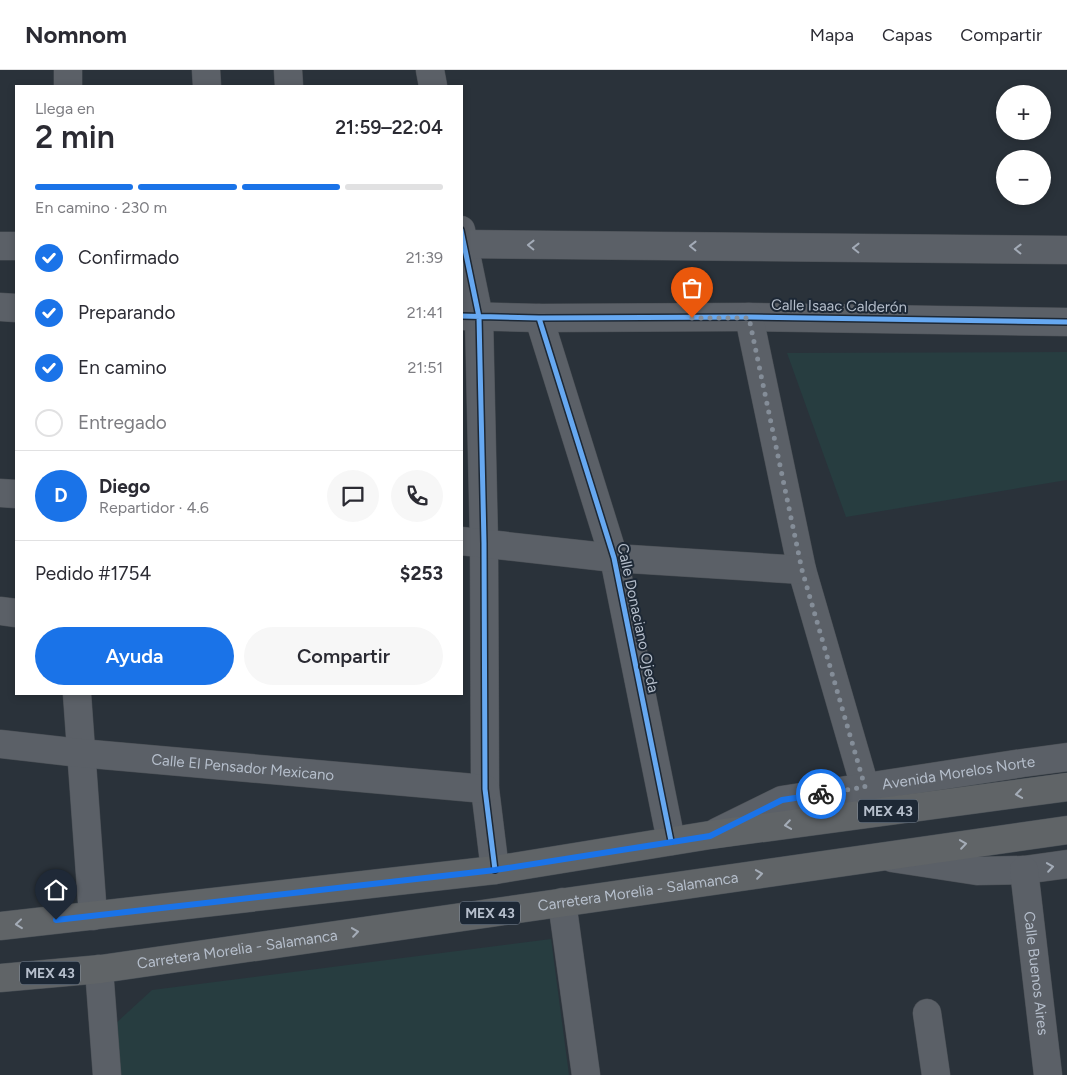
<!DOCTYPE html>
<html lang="es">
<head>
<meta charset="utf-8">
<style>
  :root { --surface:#fff; --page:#f7f7f7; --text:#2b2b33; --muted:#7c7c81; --line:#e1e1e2; --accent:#1a73e8 }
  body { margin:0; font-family:Figtree,sans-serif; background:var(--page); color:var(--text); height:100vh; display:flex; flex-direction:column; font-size:19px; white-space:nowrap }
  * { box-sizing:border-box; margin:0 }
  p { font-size:16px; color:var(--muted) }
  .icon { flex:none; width:28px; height:28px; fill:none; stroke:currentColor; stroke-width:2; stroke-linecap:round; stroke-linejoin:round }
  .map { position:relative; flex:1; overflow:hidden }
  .sheet { position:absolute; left:15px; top:15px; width:448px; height:610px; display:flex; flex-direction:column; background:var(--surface); border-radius:0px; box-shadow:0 2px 8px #0003 }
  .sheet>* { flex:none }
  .controls { position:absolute; left:996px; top:15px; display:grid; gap:10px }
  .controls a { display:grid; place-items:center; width:55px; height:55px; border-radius:50%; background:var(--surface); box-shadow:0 2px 8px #0003; font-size:25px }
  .pin { position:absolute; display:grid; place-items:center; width:42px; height:42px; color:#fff; margin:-51px -21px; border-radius:50% 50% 50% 0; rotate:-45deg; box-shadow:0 0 5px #0007 }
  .pin .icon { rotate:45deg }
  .courier { position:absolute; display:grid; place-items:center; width:50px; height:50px; margin:-25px; border:4px solid #1a73e8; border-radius:50%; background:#fff; color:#222; box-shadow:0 1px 6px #0007 }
  .headline em { font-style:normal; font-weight:600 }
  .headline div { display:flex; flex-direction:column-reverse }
  .headline { display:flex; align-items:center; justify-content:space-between; height:85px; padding:0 20px }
  h1 { font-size:32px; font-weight:600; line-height:38px }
  .bar { display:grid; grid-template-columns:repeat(4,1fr); gap:8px 5px; align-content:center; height:60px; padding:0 20px }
  .bar i { height:6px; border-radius:4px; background:var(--line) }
  .bar .selected { background:var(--accent) }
  .bar p { grid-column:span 4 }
  .line { display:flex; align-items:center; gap:12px; padding:0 20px; border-top:1px solid var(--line) }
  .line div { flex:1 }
  .round { display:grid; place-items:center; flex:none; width:52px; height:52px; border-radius:26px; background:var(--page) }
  ol { padding:0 20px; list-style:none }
  li { display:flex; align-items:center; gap:15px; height:55px }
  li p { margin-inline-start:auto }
  li .icon { padding:5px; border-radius:50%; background:var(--accent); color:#fff; stroke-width:4 }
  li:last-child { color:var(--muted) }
  li i { width:28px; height:28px; border:2px solid var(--line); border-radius:50% }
  .cta { display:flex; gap:10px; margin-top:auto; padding:10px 20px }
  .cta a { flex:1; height:58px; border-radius:30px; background:var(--accent); color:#fff; font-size:20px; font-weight:600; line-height:58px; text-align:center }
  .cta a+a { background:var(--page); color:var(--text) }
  header { display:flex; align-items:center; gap:30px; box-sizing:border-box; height:70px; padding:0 25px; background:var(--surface); border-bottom:1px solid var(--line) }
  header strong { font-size:24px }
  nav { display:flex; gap:28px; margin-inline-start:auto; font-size:18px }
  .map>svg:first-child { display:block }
  .green { fill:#273d40 }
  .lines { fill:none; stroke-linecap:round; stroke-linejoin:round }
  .minor-casing { stroke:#494e54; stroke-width:29 }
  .highway-casing { stroke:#474e55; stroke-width:29 }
  .minor { stroke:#5b6067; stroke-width:28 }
  .highway { stroke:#606467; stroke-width:28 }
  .cycleway-casing { stroke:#1d2835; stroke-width:8 }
  .cycleway { stroke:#66a8f1; stroke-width:5 }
  .oneway { stroke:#a3abb7 }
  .oneway2 { stroke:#a4acb7 }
  .done { stroke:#848d98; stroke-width:5; stroke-dasharray:0 9 }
  .route { stroke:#1a73e8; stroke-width:6 }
  .labels { text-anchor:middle; stroke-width:4; stroke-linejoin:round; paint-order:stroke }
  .shield { fill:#1d2835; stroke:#87919e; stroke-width:1 }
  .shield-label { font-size:14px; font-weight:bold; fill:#b5becb }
  .street-label { font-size:15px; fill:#b5becb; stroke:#1d2835 }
</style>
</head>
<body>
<header>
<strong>Nomnom</strong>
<nav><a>Mapa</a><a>Capas</a><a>Compartir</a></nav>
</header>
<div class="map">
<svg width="1067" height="1005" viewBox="0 0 1067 1005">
  <rect width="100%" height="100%" fill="#2a323a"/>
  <!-- green -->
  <path class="green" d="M1067 282V410L846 447 787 283Z
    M551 869 569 1005H119L115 954 152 920Z"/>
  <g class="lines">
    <defs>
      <g id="minor">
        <path d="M68 0V16"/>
        <path d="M206 0 207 16"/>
        <path d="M288 0 289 16"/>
        <path d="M430 0 433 16"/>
        <path d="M461 160 479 247 484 473 485 719 495 800"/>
        <path d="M461 174 1067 180"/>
        <path d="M0 176H16"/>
        <path d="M0 237 16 238"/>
        <path d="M461 246 539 248 749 247 1067 252"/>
        <path d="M749 247 802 500 865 717"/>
        <path d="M539 248 614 488 671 771"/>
        <path d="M0 423 16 424"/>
        <path d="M461 471 614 488 802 500"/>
        <path d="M0 541 16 543"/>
        <path d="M77 624 93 846"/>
        <path id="s1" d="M0 674 80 683 485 719"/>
        <path id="s2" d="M717 762 782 730 1023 693 1067 687"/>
        <path d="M892 788 977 801 1024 800 1067 794"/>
        <path id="s3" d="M1024 800 1048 1005"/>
        <path d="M562 832 586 1005"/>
        <path d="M99 899 107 1005"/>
        <path d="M927 943 936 1005"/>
      </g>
      <g id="highway">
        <path d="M0 856 495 800 710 765 1067 717"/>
        <path id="s4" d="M0 908 101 899 1067 760"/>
      </g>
    </defs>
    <!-- minor casing -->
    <use href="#minor" class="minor-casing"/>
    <!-- highway casing -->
    <use href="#highway" class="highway-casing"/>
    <!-- minor -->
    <use href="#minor" class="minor"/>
    <!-- highway -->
    <use href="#highway" class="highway"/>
    <defs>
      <path id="cycleway" d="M461 160 479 247 484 473 485 719 495 800
        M461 246 539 248 749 247 1067 252
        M539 248 614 488 671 771"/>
    </defs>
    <!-- cycleway casing -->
    <use href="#cycleway" class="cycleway-casing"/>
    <!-- cycleway -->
    <use href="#cycleway" class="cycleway"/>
  </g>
  <!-- one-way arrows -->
  <defs><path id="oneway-chevron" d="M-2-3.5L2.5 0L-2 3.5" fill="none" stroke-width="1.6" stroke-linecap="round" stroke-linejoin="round" transform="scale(1.25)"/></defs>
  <g class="oneway">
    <use href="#oneway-chevron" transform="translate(531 175) rotate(-179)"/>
    <use href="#oneway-chevron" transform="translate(693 176) rotate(-179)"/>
    <use href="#oneway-chevron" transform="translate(856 178) rotate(-179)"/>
    <use href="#oneway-chevron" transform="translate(1018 179) rotate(-179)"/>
    <use href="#oneway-chevron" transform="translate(1050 797) rotate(-8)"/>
  </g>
  <g class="oneway2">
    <use href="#oneway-chevron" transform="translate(1019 724) rotate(172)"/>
    <use href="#oneway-chevron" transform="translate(788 755) rotate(172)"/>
    <use href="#oneway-chevron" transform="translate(963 774) rotate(-8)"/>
    <use href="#oneway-chevron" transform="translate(759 804) rotate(-8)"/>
    <use href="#oneway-chevron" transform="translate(19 854) rotate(174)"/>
    <use href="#oneway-chevron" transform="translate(355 862) rotate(-8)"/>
  </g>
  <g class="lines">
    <!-- done -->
    <path class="done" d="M692 248H749L802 500 865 717 821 724"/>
    <!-- route -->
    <path class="route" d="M56 850 495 800 710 766 782 730 821 724"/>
  </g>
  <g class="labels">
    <!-- shield labels -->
    <g class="shield">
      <rect x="858" y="729.5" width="60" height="23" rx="4"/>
      <rect x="460" y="831.5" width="60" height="23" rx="4"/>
      <rect x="20" y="891.5" width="60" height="23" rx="4"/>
    </g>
    <g class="shield-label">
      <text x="888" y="746">MEX 43</text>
      <text x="490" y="848">MEX 43</text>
      <text x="50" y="908">MEX 43</text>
    </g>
    <!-- street labels -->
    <g class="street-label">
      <text transform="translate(839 236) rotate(1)" y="5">Calle Isaac Calderón</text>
      <text transform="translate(638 548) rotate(78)" y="5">Calle Donaciano Ojeda</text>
      <text dy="5" stroke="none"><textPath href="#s1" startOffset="244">Calle El Pensador Mexicano</textPath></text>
      <text dy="5" stroke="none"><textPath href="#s2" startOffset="251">Avenida Morelos Norte</textPath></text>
      <text dy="5" stroke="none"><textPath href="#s4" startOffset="644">Carretera Morelia - Salamanca</textPath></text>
      <text dy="5" stroke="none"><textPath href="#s4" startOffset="239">Carretera Morelia - Salamanca</textPath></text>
      <text dy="5" stroke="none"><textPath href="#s3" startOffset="104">Calle Buenos Aires</textPath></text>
    </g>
  </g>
</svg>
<div class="controls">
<a>+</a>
<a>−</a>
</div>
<div class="pin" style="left:692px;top:248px;background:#ea580c"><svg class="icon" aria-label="bag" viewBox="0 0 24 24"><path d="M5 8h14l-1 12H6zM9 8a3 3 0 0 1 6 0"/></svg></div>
<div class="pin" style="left:56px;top:850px;background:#1f2937"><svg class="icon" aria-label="home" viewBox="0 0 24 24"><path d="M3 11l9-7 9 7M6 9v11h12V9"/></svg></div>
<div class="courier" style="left:821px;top:724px"><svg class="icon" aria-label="bike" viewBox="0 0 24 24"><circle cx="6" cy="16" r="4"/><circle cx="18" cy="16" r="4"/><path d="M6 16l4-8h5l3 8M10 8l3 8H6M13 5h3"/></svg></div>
<section class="sheet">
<div class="headline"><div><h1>2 min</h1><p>Llega en</p></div><em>21:59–22:04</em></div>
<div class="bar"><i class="selected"></i><i class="selected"></i><i class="selected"></i><i></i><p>En camino · 230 m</p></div>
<ol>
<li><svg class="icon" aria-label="check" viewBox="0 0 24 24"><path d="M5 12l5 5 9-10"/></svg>Confirmado<p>21:39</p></li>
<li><svg class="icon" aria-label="check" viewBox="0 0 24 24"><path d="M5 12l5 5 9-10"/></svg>Preparando<p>21:41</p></li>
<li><svg class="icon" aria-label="check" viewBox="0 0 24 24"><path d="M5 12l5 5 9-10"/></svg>En camino<p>21:51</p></li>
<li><i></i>Entregado</li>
</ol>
<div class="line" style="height:90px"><b class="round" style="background:var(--accent);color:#fff">D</b><div><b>Diego</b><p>Repartidor · 4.6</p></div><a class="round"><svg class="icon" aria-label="chat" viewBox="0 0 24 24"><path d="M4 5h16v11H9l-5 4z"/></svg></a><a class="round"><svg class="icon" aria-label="phone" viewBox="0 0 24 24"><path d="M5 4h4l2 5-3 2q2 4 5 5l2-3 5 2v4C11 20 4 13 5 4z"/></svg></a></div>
<div class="line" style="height:65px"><div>Pedido #1754</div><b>$253</b></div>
<div class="cta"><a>Ayuda</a><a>Compartir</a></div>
</section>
</div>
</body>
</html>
